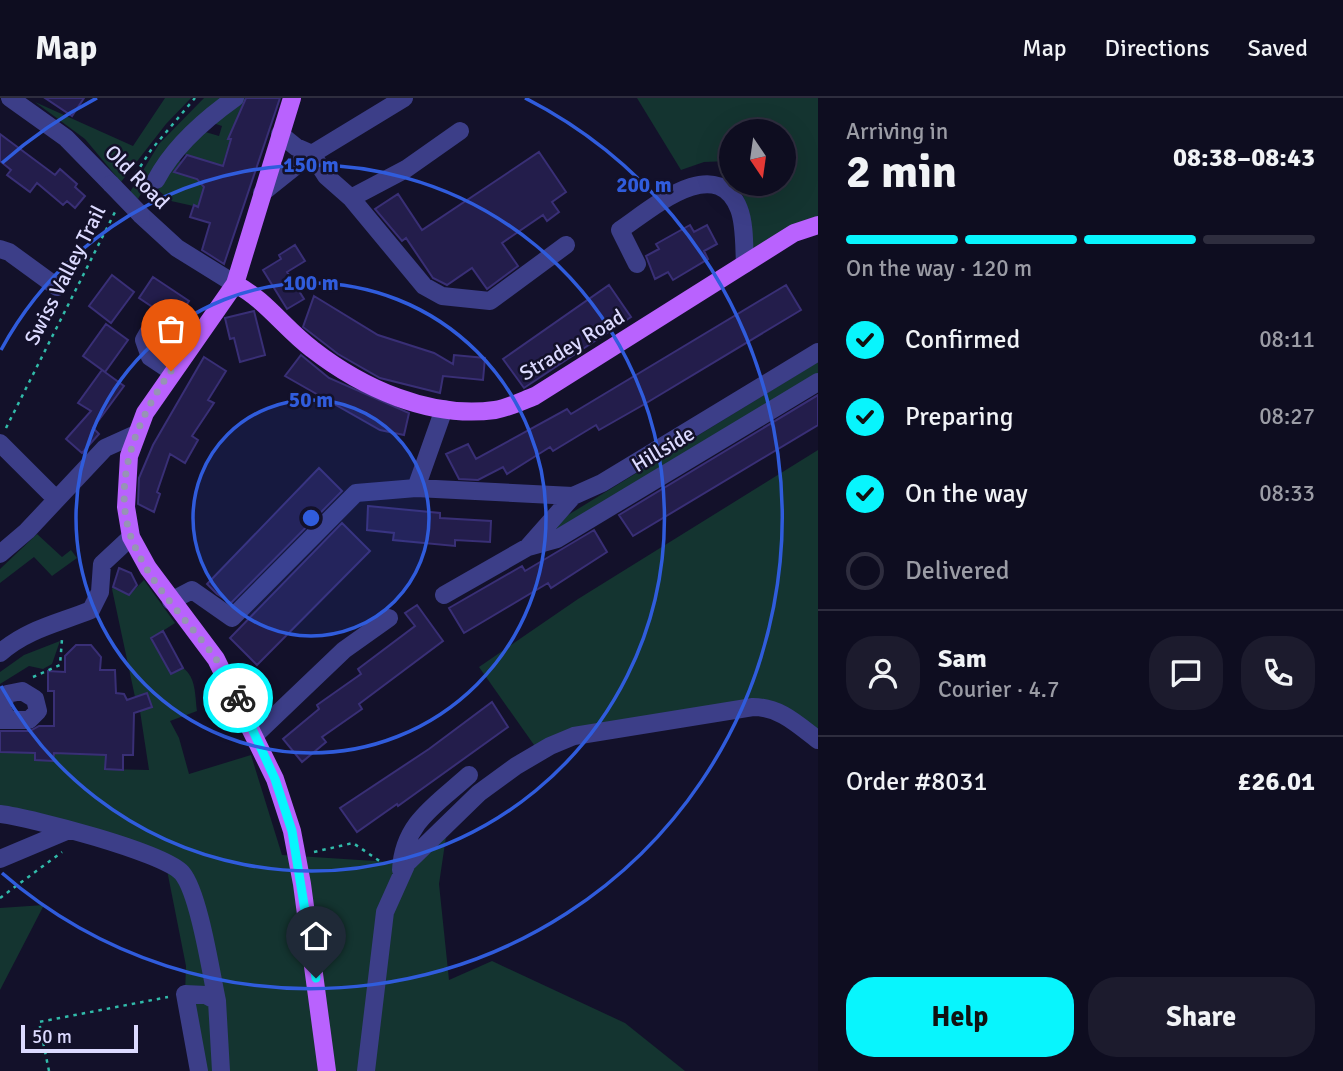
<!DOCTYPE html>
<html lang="en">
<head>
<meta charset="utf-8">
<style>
  :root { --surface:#0e0d20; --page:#1c1b2d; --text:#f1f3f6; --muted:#9b9ca5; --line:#2e2d3e; --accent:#08f5fd }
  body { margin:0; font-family:Signika,sans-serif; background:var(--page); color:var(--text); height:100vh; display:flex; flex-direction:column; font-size:26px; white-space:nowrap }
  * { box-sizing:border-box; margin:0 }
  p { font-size:23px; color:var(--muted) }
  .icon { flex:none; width:38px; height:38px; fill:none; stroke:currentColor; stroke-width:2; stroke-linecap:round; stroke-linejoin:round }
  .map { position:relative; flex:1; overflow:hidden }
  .panel { display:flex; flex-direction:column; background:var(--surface); width:525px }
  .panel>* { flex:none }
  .needle { width:46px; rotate:167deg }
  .controls { position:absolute; left:719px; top:21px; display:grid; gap:14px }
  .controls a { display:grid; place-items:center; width:77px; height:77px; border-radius:50%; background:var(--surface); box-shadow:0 7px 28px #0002,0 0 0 2px var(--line); font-size:35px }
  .scale { position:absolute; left:21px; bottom:18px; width:117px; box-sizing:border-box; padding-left:7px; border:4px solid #dcdaff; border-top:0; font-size:19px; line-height:24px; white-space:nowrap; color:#dcdaff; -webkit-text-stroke:5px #13112a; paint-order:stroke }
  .pin { position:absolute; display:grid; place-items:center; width:60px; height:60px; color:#fff; margin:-72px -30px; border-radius:50% 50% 50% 0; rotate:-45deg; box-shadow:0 0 7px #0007 }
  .pin .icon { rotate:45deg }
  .courier { position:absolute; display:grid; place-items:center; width:70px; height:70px; margin:-35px; border:5px solid #08f5fd; border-radius:50%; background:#fff; color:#222; box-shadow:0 2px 9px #0007 }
  .head em { font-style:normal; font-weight:700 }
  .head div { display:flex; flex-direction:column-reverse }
  .head { display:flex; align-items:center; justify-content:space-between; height:119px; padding:0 28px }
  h1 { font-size:46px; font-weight:700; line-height:52px }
  .bar { display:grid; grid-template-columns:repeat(4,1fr); gap:10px 7px; align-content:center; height:84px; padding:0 28px }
  .bar i { height:9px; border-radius:5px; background:var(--line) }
  .bar .current { background:var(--accent) }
  .bar p { grid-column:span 4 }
  .line { display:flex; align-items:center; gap:18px; padding:0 28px; border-top:2px solid var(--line) }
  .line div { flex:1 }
  .round { display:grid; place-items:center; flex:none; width:74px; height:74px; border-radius:28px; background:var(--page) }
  ol { padding:0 28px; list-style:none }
  li { display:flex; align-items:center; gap:21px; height:77px }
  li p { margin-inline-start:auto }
  li .icon { padding:7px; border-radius:50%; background:var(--accent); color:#111; stroke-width:4 }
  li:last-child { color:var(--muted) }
  li i { width:38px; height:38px; border:4px solid var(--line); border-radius:50% }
  .button { display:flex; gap:14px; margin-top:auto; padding:14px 28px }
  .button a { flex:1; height:80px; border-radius:28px; background:var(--accent); color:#111; font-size:28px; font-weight:700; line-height:80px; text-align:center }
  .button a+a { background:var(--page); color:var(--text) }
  header { display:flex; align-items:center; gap:42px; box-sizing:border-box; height:98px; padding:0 35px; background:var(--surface); border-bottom:2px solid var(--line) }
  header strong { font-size:33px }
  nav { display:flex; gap:38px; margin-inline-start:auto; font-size:24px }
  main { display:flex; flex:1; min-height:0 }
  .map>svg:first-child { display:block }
  .green { fill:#143430 }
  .building { fill:#231d4b; stroke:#392f76; stroke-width:2 }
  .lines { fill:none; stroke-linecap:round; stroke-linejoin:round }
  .path { stroke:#31bbaa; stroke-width:2.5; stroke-dasharray:3.5 5; stroke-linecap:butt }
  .minor { stroke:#3c3e88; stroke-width:18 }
  .major { stroke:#b962fe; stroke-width:18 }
  .minor-bridge { stroke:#3c3e88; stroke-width:18 }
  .done { stroke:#9694b4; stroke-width:7; stroke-dasharray:0 12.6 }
  .route { stroke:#08f5fd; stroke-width:9 }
  .ring { fill:none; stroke:#305cdc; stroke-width:3.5 }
  .labels { text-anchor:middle; stroke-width:5; stroke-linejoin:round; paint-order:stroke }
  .street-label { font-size:21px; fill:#dcdaff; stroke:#13112a }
  .centre { fill:#305cdc; stroke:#13112a; stroke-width:3.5 }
  .ring-label { font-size:21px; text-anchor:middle; font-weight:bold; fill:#305cdc; stroke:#13112a; stroke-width:5; stroke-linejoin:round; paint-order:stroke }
</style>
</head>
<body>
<header>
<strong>Map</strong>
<nav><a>Map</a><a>Directions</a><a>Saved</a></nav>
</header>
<main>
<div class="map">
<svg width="818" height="973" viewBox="0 0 818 973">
  <rect width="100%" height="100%" fill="#13112a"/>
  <!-- green -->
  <path class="green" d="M165 0H191L166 26 121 84 85 41 35 4 133 48Z
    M204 0H226L158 66 138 101 130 94 159 46Z
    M243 0H247L245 8 242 7 210 104 200 101 198 109 171 103 158 92 173 61 189 66 192 59 180 55 202 33 219 38 222 28 213 25Z
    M637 0H818V119L753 154 741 86H784V33H732L731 67 729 63 704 64 681 72Z
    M818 264V278L556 438 550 431 568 417Z
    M818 352V642L785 617 719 614 539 654 479 569 578 501Z
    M37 436 62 459 71 452 77 460 52 478 34 459 0 485V471Z
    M144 482 175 525 152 540 171 576 183 570C196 579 195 597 197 613L170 623 179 640 189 676 251 657 282 757 406 765 448 725 439 786 449 882 492 863 625 925 685 973H199L185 896 186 868 165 762 0 715V654L35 655 36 662 53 663 54 655 106 657V671L149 672 140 613 152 609 147 595 135 599 112 491 113 489 129 497Z
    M60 543 52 566 43 571 29 568 0 586V574L24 557Z
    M44 807 0 892V810Z"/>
  <!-- building -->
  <path class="building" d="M45 0H84L72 18Z
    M246 0H280L224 166 202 152 210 125 190 119 194 107 198 109 204 89 197 81 174 74 187 57 223 68 231 41H228Z
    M0 36 55 77 60 71 77 86 75 89 85 98 75 110 67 103 63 107 37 85 30 94 7 77 11 72 0 63Z
    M539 54 566 94 552 104 559 114 547 123 543 117 502 145 518 168 487 191 472 170 447 187 433 180 406 140 402 143 375 111 398 96 422 132Z
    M690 127 694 134 707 127 717 146 704 153 708 161 673 182 668 174 655 181 646 158 659 151 656 146Z
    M295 147 305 163 287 174 304 201 287 211 263 172 281 161 279 157Z
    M112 177 134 194 111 225 89 208Z
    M153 179 189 203 175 224 139 200Z
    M609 187 631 219 524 290 503 261Z
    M786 187 801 212 643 307 599 332 596 327 553 353 550 349 507 376 503 369 478 382 459 381 446 356 468 346 476 361 567 311 571 316Z
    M314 198 378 237 434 255 453 266 454 257 485 260 483 282 443 278 440 295 380 280 338 256 303 229Z
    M254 213 265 257 240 264 234 240 230 241 225 220Z
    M106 226 128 242 105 274 83 258Z
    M301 257 329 280 409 315 404 337 380 332 285 278Z
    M204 259 226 273 208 302 214 305 192 338 198 342 185 365 170 356 157 394 160 396 154 414 138 406 139 380 153 347Z
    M102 272 124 288 93 330 99 336 82 355 66 341 91 313 78 305Z
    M818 297V327L633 438 619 417Z
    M319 370 342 393 231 505 217 496 207 486Z
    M368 408 440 415V420L491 423 490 444 455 442V448L393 442 394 435 367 432Z
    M342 425 370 453 257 567 230 540Z
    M594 432 607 454 551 490 548 485 464 535 449 510 522 468 525 473Z
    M119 470 131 475 137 487 129 497 113 489Z
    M417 507 443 543 359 606 362 611 322 639 326 644 302 664 283 641 319 611 317 607 361 576 358 571 415 528 405 515Z
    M163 533 183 570 171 576 151 540Z
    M76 547H91L101 559 100 572H115L116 595 124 596 127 602 147 595 152 609 134 615 133 657H123V672L105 671 106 657 54 655 53 663 35 662V655L0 654V633H30L39 628H54V593H48V573L65 574V558Z
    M492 604 508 629 398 708 397 706 357 734 340 710 429 651Z"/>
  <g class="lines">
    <!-- path -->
    <path class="path" d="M131 83 151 52 195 0
      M6 330 115 114
      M33 579 60 567 62 541
      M314 754 353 745 384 766
      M0 800 62 754
      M49 973 39 924 168 899"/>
    <!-- minor -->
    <path class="minor" d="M10 0 66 40 111 86
      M280 36 296 49 312 56 326 78 351 100 424 188 442 198 490 203 566 147
      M156 82C174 48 204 22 235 0
      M262 95 307 59 404 0
      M351 100 406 71 460 33
      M141 117 177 150 235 186
      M0 151 9 154 57 189
      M637 166 620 132C650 112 716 53 739 111 745 126 744 150 745 166
      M153 226 144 242 150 259 171 273
      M0 345 56 401
      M416 390 444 311
      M528 449 573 398 602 385 818 254
      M0 456 27 433 105 350 136 336
      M444 497 528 449 557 441 818 284
      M171 503 192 492 232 520 356 395 416 390 573 398
      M0 555C27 531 59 525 91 512L100 494 102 466 131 439
      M0 622H29L38 613 35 601 22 593 7 596 2 609 7 622
      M255 637 344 552 389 520
      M0 716C32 720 163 754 182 775 199 795 211 875 217 903
      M0 761 69 732
      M401 772C403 725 437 706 469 677
      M199 973 185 896 206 897 217 903 221 973
      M366 973 385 814 407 765 479 695 516 668 550 648 574 638 753 609C780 609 797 626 818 642"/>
    <!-- major -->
    <path class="major" d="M292 0 235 186 145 315 129 358 126 409 131 439 148 470 216 561 275 681 292 733 302 786 327 973
      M235 186C265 201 285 231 312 251 362 290 430 321 495 312 508 310 522 303 535 298L794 135 818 127"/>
    <!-- minor-bridge -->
    <path class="minor-bridge" d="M111 86 141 117"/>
  </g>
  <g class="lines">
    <!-- done -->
    <path class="done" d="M171 273C138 319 111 382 131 439 147 483 186 521 214 558 223 571 230 586 238 600"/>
    <!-- route -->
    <path class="route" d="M238 600 275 681 292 733 316 880"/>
  </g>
  <!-- distance rings -->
  <circle cx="311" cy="420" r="118" fill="#305cdc" fill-opacity=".12"/>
  <g class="ring">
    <circle cx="311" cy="420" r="118"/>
    <circle cx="311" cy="420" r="235"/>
    <path d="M1 252A353 353 0 1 1 1 588"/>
    <path d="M2 65A471 471 0 0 1 97 0M525 0A471 471 0 1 1 2 775"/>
  </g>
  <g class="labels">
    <!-- street labels -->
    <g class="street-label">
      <text transform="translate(137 79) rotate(45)" y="7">Old Road</text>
      <text transform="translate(65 177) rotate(-63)" y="7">Swiss Valley Trail</text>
      <text transform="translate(572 247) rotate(-31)" y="7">Stradey Road</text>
      <text transform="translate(663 351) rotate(-31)" y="7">Hillside</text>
    </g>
  </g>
  <circle cx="311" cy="420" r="10" class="centre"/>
  <g class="ring-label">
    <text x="311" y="74">150 m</text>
    <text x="644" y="94">200 m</text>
    <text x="311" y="192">100 m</text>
    <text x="311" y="309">50 m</text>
  </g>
</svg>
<div class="controls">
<a><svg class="needle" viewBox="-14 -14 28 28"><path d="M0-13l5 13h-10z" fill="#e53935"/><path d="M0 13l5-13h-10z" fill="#9b9ca5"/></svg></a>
</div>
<div class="scale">50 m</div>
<div class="pin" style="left:171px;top:273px;background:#ea580c"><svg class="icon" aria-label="bag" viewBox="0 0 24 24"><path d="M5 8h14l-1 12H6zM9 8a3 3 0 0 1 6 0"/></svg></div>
<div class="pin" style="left:316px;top:880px;background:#1f2937"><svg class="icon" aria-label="home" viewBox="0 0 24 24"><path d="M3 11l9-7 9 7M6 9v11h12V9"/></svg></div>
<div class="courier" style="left:238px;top:600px"><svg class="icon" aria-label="bike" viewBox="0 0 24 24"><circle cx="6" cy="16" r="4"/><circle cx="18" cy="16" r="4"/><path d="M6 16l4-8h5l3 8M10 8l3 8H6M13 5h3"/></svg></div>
</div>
<section class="panel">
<div class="head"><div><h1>2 min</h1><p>Arriving in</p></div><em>08:38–08:43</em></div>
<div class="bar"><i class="current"></i><i class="current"></i><i class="current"></i><i></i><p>On the way · 120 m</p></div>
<ol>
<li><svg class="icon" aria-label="check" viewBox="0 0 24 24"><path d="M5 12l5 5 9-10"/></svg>Confirmed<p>08:11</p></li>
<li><svg class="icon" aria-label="check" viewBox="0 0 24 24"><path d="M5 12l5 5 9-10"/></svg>Preparing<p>08:27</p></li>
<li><svg class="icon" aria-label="check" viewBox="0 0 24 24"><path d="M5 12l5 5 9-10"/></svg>On the way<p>08:33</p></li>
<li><i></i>Delivered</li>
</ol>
<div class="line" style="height:126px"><a class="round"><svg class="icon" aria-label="person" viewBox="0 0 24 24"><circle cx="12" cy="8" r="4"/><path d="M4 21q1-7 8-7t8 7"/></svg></a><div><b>Sam</b><p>Courier · 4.7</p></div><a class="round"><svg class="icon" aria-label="chat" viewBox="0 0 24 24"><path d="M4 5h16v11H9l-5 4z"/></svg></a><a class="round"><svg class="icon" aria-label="phone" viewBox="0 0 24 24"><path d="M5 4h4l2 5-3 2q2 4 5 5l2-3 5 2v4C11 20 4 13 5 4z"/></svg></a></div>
<div class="line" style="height:91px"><div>Order #8031</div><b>£26.01</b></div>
<div class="button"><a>Help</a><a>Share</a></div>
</section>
</main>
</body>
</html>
